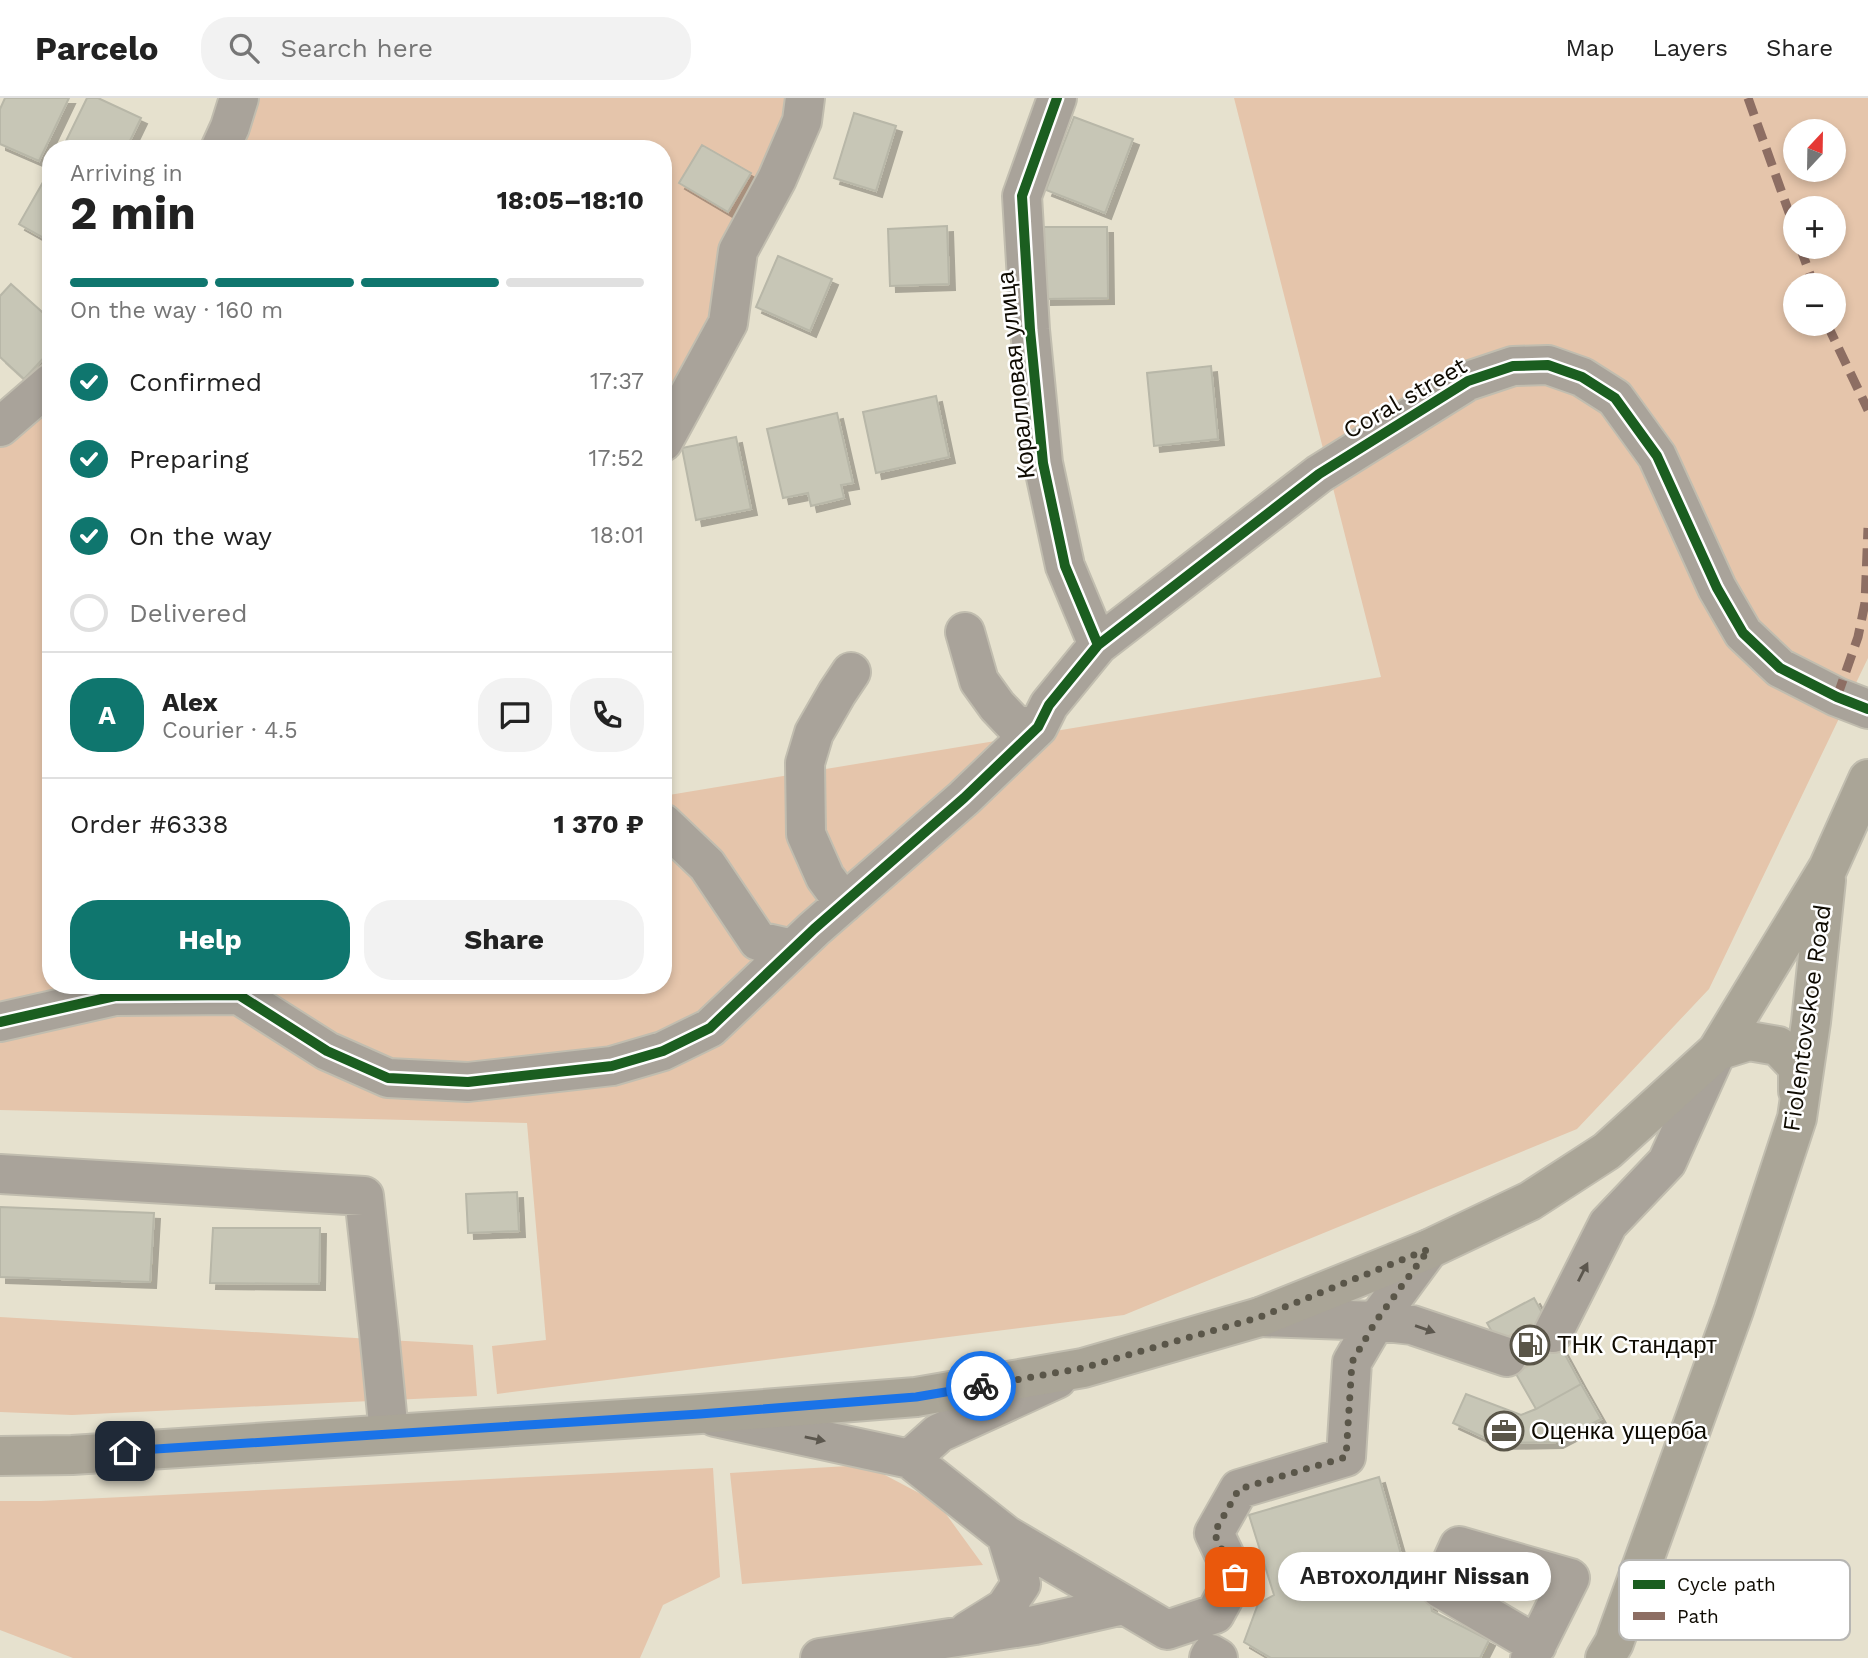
<!DOCTYPE html>
<html lang="en">
<head>
<meta charset="utf-8">
<style>
  :root { --surface:#fff; --page:#f2f2f2; --text:#222; --muted:#767676; --line:#e0e0e0; --accent:#0f766e }
  body { margin:0; font-family:"Work Sans",sans-serif; background:var(--page); color:var(--text); height:100vh; display:flex; flex-direction:column; font-size:26px; white-space:nowrap }
  * { box-sizing:border-box; margin:0 }
  p { font-size:23px; color:var(--muted) }
  .icon { flex:none; width:38px; height:38px; fill:none; stroke:currentColor; stroke-width:2; stroke-linecap:round; stroke-linejoin:round }
  .map { position:relative; flex:1; overflow:hidden }
  .drawer { position:absolute; left:42px; top:42px; width:630px; height:854px; display:flex; flex-direction:column; background:var(--surface); border-radius:28px; box-shadow:0 4px 10px #0003 }
  .drawer>* { flex:none }
  .needle { width:46px; rotate:22deg }
  .tools { position:absolute; left:1783px; top:21px; display:grid; gap:14px }
  .tools a { display:grid; place-items:center; width:63px; height:63px; border-radius:50%; background:var(--surface); box-shadow:0 4px 10px #0003; font-size:35px }
  .pin { position:absolute; display:grid; place-items:center; width:60px; height:60px; color:#fff; margin:-30px; border-radius:14px; box-shadow:0 4px 10px #0006 }
  .courier { position:absolute; display:grid; place-items:center; width:70px; height:70px; margin:-35px; border:5px solid #1a73e8; border-radius:50%; background:#fff; color:#222; box-shadow:0 2px 9px #0007 }
  .bubble { position:absolute; height:49px; border-radius:24px; background:var(--surface); box-shadow:0 4px 10px #0003; font-size:23px; font-weight:700; line-height:49px; text-align:center }
  .headline em { font-style:normal; font-weight:700 }
  .headline div { display:flex; flex-direction:column-reverse }
  .headline { display:flex; align-items:center; justify-content:space-between; height:119px; padding:0 28px }
  h1 { font-size:46px; font-weight:700; line-height:52px }
  .bar { display:grid; grid-template-columns:repeat(4,1fr); gap:10px 7px; align-content:center; height:84px; padding:0 28px }
  .bar i { height:9px; border-radius:5px; background:var(--line) }
  .bar .on { background:var(--accent) }
  .bar p { grid-column:span 4 }
  .line { display:flex; align-items:center; gap:18px; padding:0 28px; border-top:2px solid var(--line) }
  .line div { flex:1 }
  .round { display:grid; place-items:center; flex:none; width:74px; height:74px; border-radius:28px; background:var(--page) }
  ol { padding:0 28px; list-style:none }
  li { display:flex; align-items:center; gap:21px; height:77px }
  li p { margin-inline-start:auto }
  li .icon { padding:7px; border-radius:50%; background:var(--accent); color:#fff; stroke-width:4 }
  li:last-child { color:var(--muted) }
  li i { width:38px; height:38px; border:4px solid var(--line); border-radius:50% }
  .cta { display:flex; gap:14px; margin-top:auto; padding:14px 28px }
  .cta a { flex:1; height:80px; border-radius:28px; background:var(--accent); color:#fff; font-size:28px; font-weight:700; line-height:80px; text-align:center }
  .cta a+a { background:var(--page); color:var(--text) }
  header { display:flex; align-items:center; gap:42px; box-sizing:border-box; height:98px; padding:0 35px; background:var(--surface); border-bottom:2px solid var(--line) }
  header strong { font-size:33px }
  nav { display:flex; gap:38px; margin-inline-start:auto; font-size:24px }
  .search { width:490px; height:63px; background:var(--page); display:flex; align-items:center; gap:18px; box-sizing:border-box; padding:0 24px; border-radius:28px; color:var(--muted); font-size:26px }
  .map>svg:first-child { display:block }
  .green { fill:#e5c5ab; fill-rule:evenodd }
  .building { fill:#c7c6b6; stroke:#b8b7a8; stroke-width:2; filter:url(#shadow) }
  .lines { fill:none; stroke-linecap:round; stroke-linejoin:round }
  .minor-tunnel { stroke:#c6c1af; stroke-width:38; stroke-dasharray:38 19; stroke-linecap:butt }
  .minor-casing { stroke:#c1bdaf; stroke-width:42 }
  .major-casing { stroke:#c1bdaf; stroke-width:42 }
  .minor { stroke:#a9a39a; stroke-width:38 }
  .major { stroke:#aaa597; stroke-width:38 }
  .quiet { stroke:#8d6e63; stroke-width:9; stroke-dasharray:18 9; stroke-linecap:butt }
  .cycleway-casing { stroke:#fff; stroke-width:15 }
  .cycleway { stroke:#1b5e20; stroke-width:10 }
  .oneway { fill:#5c574e }
  .done { stroke:#5a5649; stroke-width:7; stroke-dasharray:0 12.6 }
  .route { stroke:#1a73e8; stroke-width:9 }
  .labels { text-anchor:middle; stroke-width:5; stroke-linejoin:round; paint-order:stroke }
  .street-label { font-size:24px; fill:#0f0b02; stroke:#fff }
  .poi-label { font-size:24px; fill:#0f0b02; stroke:#fff; text-anchor:start }
  .key { fill:#fff; stroke:#b7b6b3; stroke-width:2 }
  .key-label { font-size:19px; fill:#0f0b02 }
</style>
</head>
<body>
<header>
<strong>Parcelo</strong>
<div class="search"><svg class="icon" aria-label="search" viewBox="0 0 24 24"><circle cx="10" cy="10" r="6"/><path d="M15 15l6 6"/></svg>Search here</div>
<nav><a>Map</a><a>Layers</a><a>Share</a></nav>
</header>
<div class="map">
<svg width="1868" height="1560" viewBox="0 0 1868 1560">
  <defs>
    <filter id="shadow"><feDropShadow dx="6" dy="6" stdDeviation="0" flood-color="#0004"/></filter>
  </defs>
  <rect width="100%" height="100%" fill="#e6e1ce"/>
  <!-- green -->
  <path class="green" d="M253 0H789L786 25 718 214 663 324V51H233Z
    M1234 0H1868V560L1709 891 1577 1031 1124 1217 497 1296 492 1248 546 1242 527 1025 0 1012V341L51 300V887H663V698L1381 579ZM1796 33H1834V72H1796ZM1796 110H1834V149H1796ZM1796 187H1834V226H1796Z
    M0 1219 473 1247 477 1298 72 1317 0 1314Z
    M866 1367 938 1405 983 1467 742 1486 730 1375Z
    M713 1370 720 1479 663 1507 640 1560H73L0 1532V1403H41Z"/>
  <!-- building -->
  <path class="building" d="M5 0H69L39 63 0 46V11Z
    M87 0H98L141 20 126 51H77L65 45Z
    M854 15 896 28 876 93 834 80Z
    M1074 19 1133 41 1105 115 1046 92Z
    M702 47 751 75 728 114 679 85Z
    M46 79 51 82V144L19 126Z
    M947 128 949 186 890 188 888 131Z
    M1044 129H1107L1108 200 1045 201Z
    M778 158 832 181 810 233 756 209Z
    M11 186 51 222V252L24 281 0 259V198Z
    M1211 268 1218 341 1154 348 1147 275Z
    M936 298 949 359 876 375 863 314Z
    M837 315 853 385 841 387 844 400 811 408 808 395 783 400 767 331Z
    M736 339 751 411 696 422 682 350Z
    M517 1094 519 1133 468 1135 466 1096Z
    M0 1109 154 1115 150 1184 0 1179Z
    M213 1130H320L319 1186 210 1185Z
    M1534 1200 1581 1286 1536 1311 1487 1225Z
    M1581 1286 1601 1321 1557 1344 1496 1345 1453 1325 1466 1296 1521 1317 1536 1311Z
    M1379 1379 1402 1460 1423 1465 1432 1513 1489 1542 1480 1560H1271L1244 1544 1258 1506 1274 1497 1249 1417Z"/>
  <g class="lines">
    <!-- minor-tunnel -->
    <path class="minor-tunnel" d="M1507 1259 1553 1235"/>
    <defs>
      <path id="minor" d="M1057 0 1022 98 1030 232 1043 365 1065 468 1098 547
        M220 51 230 29 239 0
        M0 329 51 285
        M663 344 728 225 738 153 777 81 802 23 805 0
        M965 534 979 583 997 608 1015 627 1038 629
        M663 725 707 767 758 843 793 851
        M844 805 825 779 806 736 805 665 814 635 837 595 851 574
        M0 924 115 898 239 897 327 953 388 980 468 984 612 968 663 953 710 930 814 831 964 700 1038 629 1049 607 1098 547 1319 376 1468 283 1513 268 1548 267 1582 279 1615 300 1657 358 1717 490 1743 535 1780 570 1837 599 1868 611
        M0 1076 364 1098 379 1234 389 1336
        M1260 1219 1376 1223 1412 1227 1507 1259
        M1553 1235 1608 1126 1667 1064 1717 953
        M715 1319 910 1361 1006 1437 1167 1532 1215 1516 1235 1479 1214 1435 1239 1391 1346 1359 1352 1264 1376 1223 1429 1151
        M910 1361 939 1335 1057 1281
        M968 1533 1005 1510 1021 1486 1006 1437
        M820 1560 1035 1527 1123 1507
        M1209 1560 1211 1556 1218 1560
        M1530 1560 1570 1480 1459 1448 1440 1490 1537 1547"/>
      <path id="major" d="M1717 953 1749 943 1778 948 1798 969V993
        M0 1358 72 1357 700 1316 916 1299 1083 1270 1260 1219 1429 1151 1530 1103 1607 1053 1717 953 1828 770 1868 681
        M1605 1560 1614 1545 1734 1212 1797 1020 1811 924 1826 782"/>
    </defs>
    <!-- minor casing -->
    <use href="#minor" class="minor-casing"/>
    <!-- major casing -->
    <use href="#major" class="major-casing"/>
    <!-- minor -->
    <use href="#minor" class="minor"/>
    <!-- major -->
    <use href="#major" class="major"/>
    <!-- quiet -->
    <path class="quiet" d="M1748 0 1796 134
      M1800 149 1814 187
      M1827 226 1868 312
      M1837 599 1858 539 1865 505 1868 430"/>
    <defs>
      <path id="cycleway" d="M1057 0 1022 98 1030 232 1043 365 1065 468 1098 547
        M0 924 115 898 239 897 327 953 388 980 468 984 612 968 663 953 710 930 814 831 964 700 1038 629 1049 607 1098 547 1319 376 1468 283 1513 268 1548 267 1582 279 1615 300 1657 358 1717 490 1743 535 1780 570 1837 599 1868 611"/>
    </defs>
    <!-- cycleway casing -->
    <use href="#cycleway" class="cycleway-casing"/>
    <!-- cycleway -->
    <use href="#cycleway" class="cycleway"/>
  </g>
  <!-- one-way arrows -->
  <defs><path id="oneway-solid" d="M-6-.8H1V-3.2L6.5 0L1 3.2V.8H-6Z" transform="scale(1.75)"/></defs>
  <g class="oneway">
    <use href="#oneway-solid" transform="translate(1583 1174) rotate(-63)"/>
    <use href="#oneway-solid" transform="translate(1425 1231) rotate(19)"/>
    <use href="#oneway-solid" transform="translate(815 1341) rotate(12)"/>
  </g>
  <g class="lines">
    <!-- done -->
    <path class="done" d="M981 1288 1083 1270 1260 1219 1429 1151 1376 1223 1352 1264 1346 1359 1239 1391 1214 1435 1235 1479"/>
    <!-- route -->
    <path class="route" d="M125 1353 700 1316 916 1299 981 1288"/>
  </g>
  <!-- icons -->
  <defs>
    <symbol id="fuel-ring" viewBox="-11 -11 22 22"><circle r="9.5" fill="#fff" stroke="#5a5649" stroke-width="1.5"/><path d="M-5.5-6h7V0h2V4h1.3V-2.5L3-4.5l.8-.8L6-3V5H2.5V1h-1V6h-7ZM-4.2-4.7v3.2H.2V-4.7Z" fill="#5a5649"/></symbol>
    <symbol id="office-ring" viewBox="-11 -11 22 22"><circle r="9.5" fill="#fff" stroke="#5a5649" stroke-width="1.5"/><path d="M-6-3h4V-5.5h4V-3h4V5H-6ZM-1-4.5V-3h2v-1.5ZM-6 0V1H6V0Z" fill="#5a5649"/></symbol>
  </defs>
  <g fill-rule="evenodd">
    <use href="#fuel-ring" x="1508" y="1225" width="44" height="44"/>
    <use href="#office-ring" x="1482" y="1311" width="44" height="44"/>
  </g>
  <g class="labels">
    <!-- street labels -->
    <g class="street-label">
      <text transform="translate(1016 277) rotate(-96)" y="8">Коралловая улица</text>
      <text transform="translate(1405 300) rotate(-30)" y="8">Coral street</text>
      <text transform="translate(1807 920) rotate(-82)" y="8">Fiolentovskoe Road</text>
    </g>
    <!-- poi labels -->
    <g class="poi-label">
      <text x="1557" y="1255">ТНК Стандарт</text>
      <text x="1531" y="1341">Оценка ущерба</text>
    </g>
  </g>
  <!-- legend -->
  <rect x="1619" y="1462" width="231" height="80" rx="10" class="key"/>
  <rect x="1633" y="1482" width="32" height="9" fill="#1b5e20"/>
  <rect x="1633" y="1514" width="32" height="8" fill="#8d6e63"/>
  <g class="key-label">
    <text x="1677" y="1493">Cycle path</text>
    <text x="1677" y="1525">Path</text>
  </g>
</svg>
<div class="tools">
<a><svg class="needle" viewBox="-14 -14 28 28"><path d="M0-13l5 13h-10z" fill="#e53935"/><path d="M0 13l5-13h-10z" fill="#767676"/></svg></a>
<a>+</a>
<a>−</a>
</div>
<div class="pin" style="left:1235px;top:1479px;background:#ea580c"><svg class="icon" aria-label="bag" viewBox="0 0 24 24"><path d="M5 8h14l-1 12H6zM9 8a3 3 0 0 1 6 0"/></svg></div>
<div class="pin" style="left:125px;top:1353px;background:#1f2937"><svg class="icon" aria-label="home" viewBox="0 0 24 24"><path d="M3 11l9-7 9 7M6 9v11h12V9"/></svg></div>
<div class="courier" style="left:981px;top:1288px"><svg class="icon" aria-label="bike" viewBox="0 0 24 24"><circle cx="6" cy="16" r="4"/><circle cx="18" cy="16" r="4"/><path d="M6 16l4-8h5l3 8M10 8l3 8H6M13 5h3"/></svg></div>
<div class="bubble" style="left:1278px;top:1454px;width:273px">Автохолдинг Nissan</div>
<section class="drawer">
<div class="headline"><div><h1>2 min</h1><p>Arriving in</p></div><em>18:05–18:10</em></div>
<div class="bar"><i class="on"></i><i class="on"></i><i class="on"></i><i></i><p>On the way · 160 m</p></div>
<ol>
<li><svg class="icon" aria-label="check" viewBox="0 0 24 24"><path d="M5 12l5 5 9-10"/></svg>Confirmed<p>17:37</p></li>
<li><svg class="icon" aria-label="check" viewBox="0 0 24 24"><path d="M5 12l5 5 9-10"/></svg>Preparing<p>17:52</p></li>
<li><svg class="icon" aria-label="check" viewBox="0 0 24 24"><path d="M5 12l5 5 9-10"/></svg>On the way<p>18:01</p></li>
<li><i></i>Delivered</li>
</ol>
<div class="line" style="height:126px"><b class="round" style="background:var(--accent);color:#fff">A</b><div><b>Alex</b><p>Courier · 4.5</p></div><a class="round"><svg class="icon" aria-label="chat" viewBox="0 0 24 24"><path d="M4 5h16v11H9l-5 4z"/></svg></a><a class="round"><svg class="icon" aria-label="phone" viewBox="0 0 24 24"><path d="M5 4h4l2 5-3 2q2 4 5 5l2-3 5 2v4C11 20 4 13 5 4z"/></svg></a></div>
<div class="line" style="height:91px"><div>Order #6338</div><b>1 370 ₽</b></div>
<div class="cta"><a>Help</a><a>Share</a></div>
</section>
</div>
</body>
</html>
